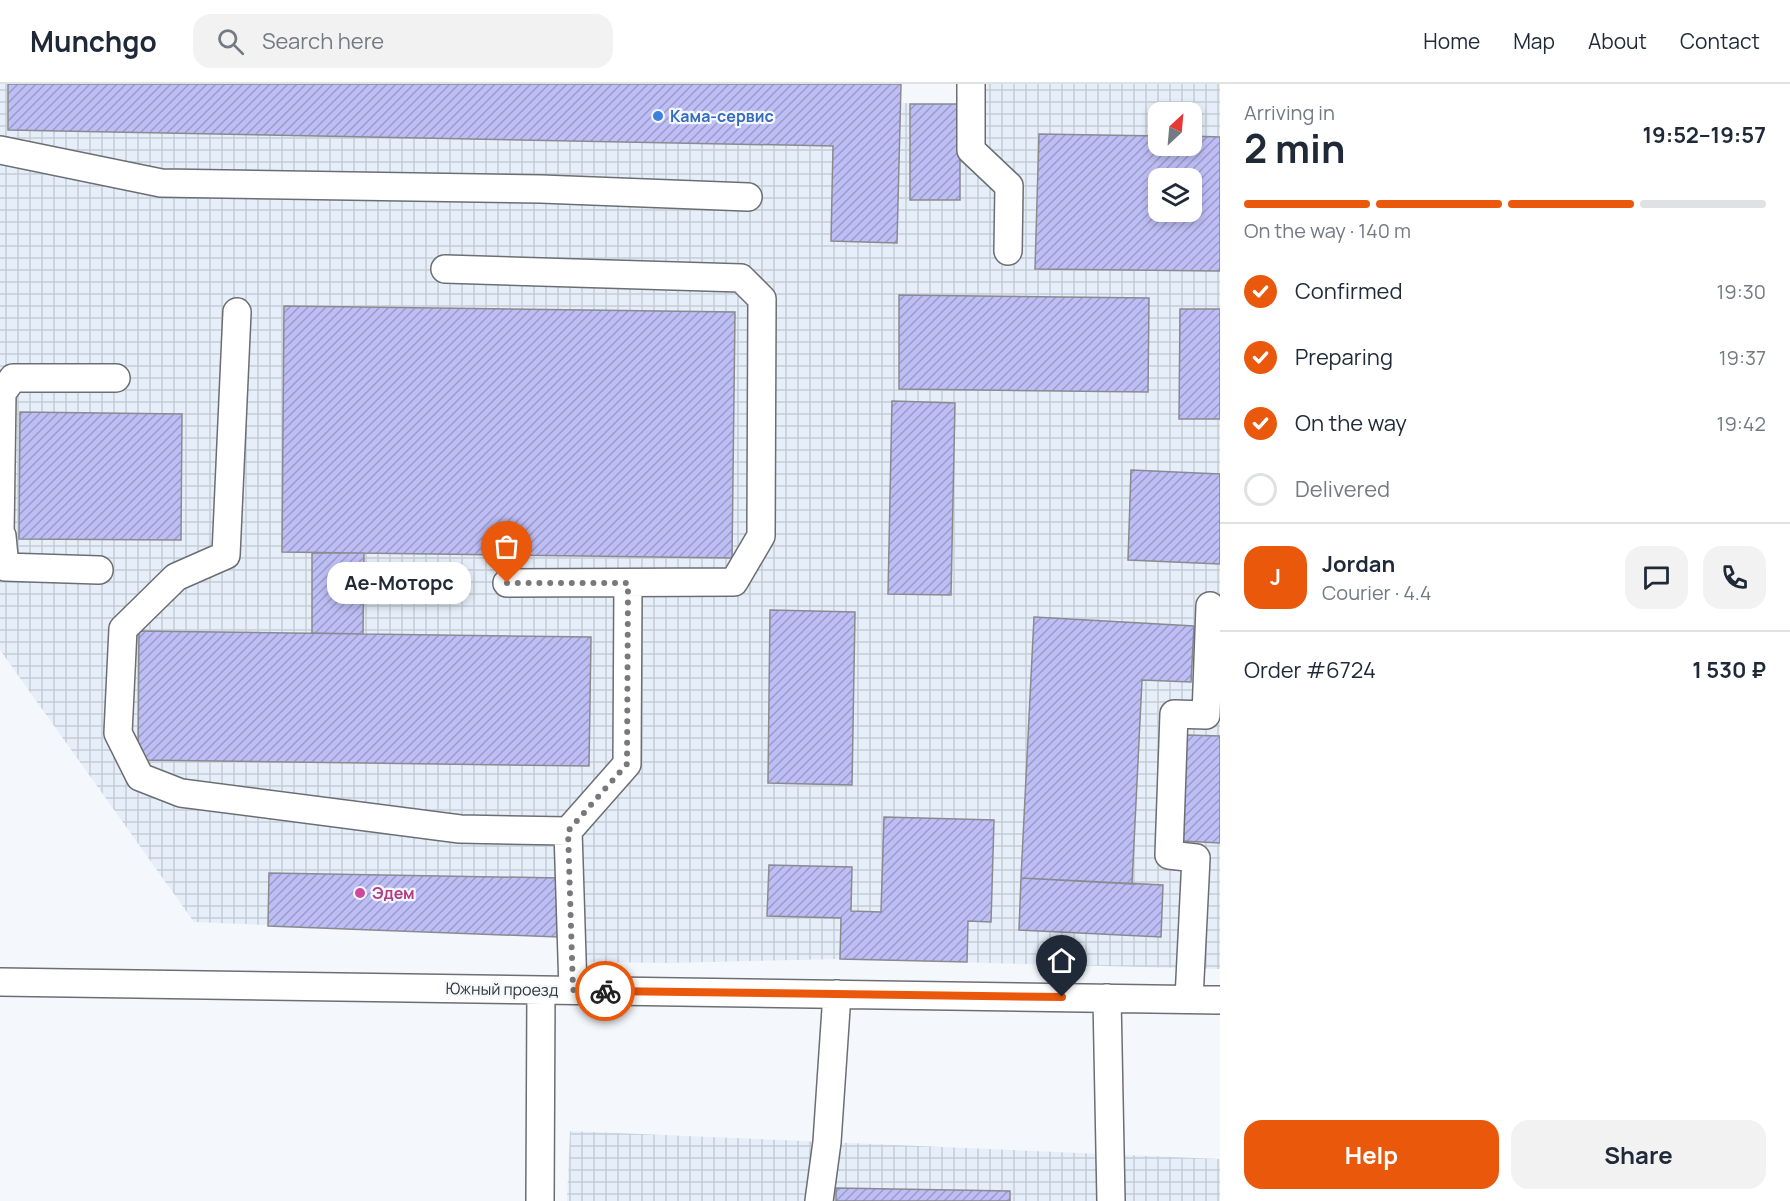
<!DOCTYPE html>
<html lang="en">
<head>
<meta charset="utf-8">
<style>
  :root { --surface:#fff; --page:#f2f2f3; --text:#1f2937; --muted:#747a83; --line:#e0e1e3; --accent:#ea580c }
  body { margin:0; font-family:Manrope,sans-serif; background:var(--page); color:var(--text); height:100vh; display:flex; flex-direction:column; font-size:22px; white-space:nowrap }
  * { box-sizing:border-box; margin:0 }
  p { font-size:20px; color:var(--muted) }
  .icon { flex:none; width:33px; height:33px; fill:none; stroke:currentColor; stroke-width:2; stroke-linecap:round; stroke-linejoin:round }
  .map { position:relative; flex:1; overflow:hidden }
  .details { display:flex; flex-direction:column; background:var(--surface); width:570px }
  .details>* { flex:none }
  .needle { width:39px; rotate:26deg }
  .buttons { position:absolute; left:1148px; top:18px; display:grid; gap:12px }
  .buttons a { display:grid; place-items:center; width:54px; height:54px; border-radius:12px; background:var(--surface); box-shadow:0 3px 9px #0003; font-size:30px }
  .pin { position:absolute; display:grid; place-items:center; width:51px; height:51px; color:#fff; margin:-62px -26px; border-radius:50% 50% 50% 0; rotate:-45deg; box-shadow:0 0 6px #0007 }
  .pin .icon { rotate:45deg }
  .courier { position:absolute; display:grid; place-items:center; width:60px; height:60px; margin:-30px; border:4px solid #ea580c; border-radius:50%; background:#fff; color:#222; box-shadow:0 2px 8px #0007 }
  .bubble { position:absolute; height:42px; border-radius:18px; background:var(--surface); box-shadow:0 3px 9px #0003; font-size:20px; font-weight:700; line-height:42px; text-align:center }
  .headline em { font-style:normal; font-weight:700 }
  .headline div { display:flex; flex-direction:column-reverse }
  .headline { display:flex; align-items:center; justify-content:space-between; height:102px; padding:0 24px }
  h1 { font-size:39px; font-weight:700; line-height:45px }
  .bar { display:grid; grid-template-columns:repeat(4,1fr); gap:9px 6px; align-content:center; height:72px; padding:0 24px }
  .bar i { height:8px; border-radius:4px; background:var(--line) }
  .bar .active { background:var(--accent) }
  .bar p { grid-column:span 4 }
  .line { display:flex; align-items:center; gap:15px; padding:0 24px; border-top:2px solid var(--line) }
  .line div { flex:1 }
  .round { display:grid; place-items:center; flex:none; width:63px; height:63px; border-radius:18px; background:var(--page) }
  ol { padding:0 24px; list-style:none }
  li { display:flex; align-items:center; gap:18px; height:66px }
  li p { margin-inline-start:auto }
  li .icon { padding:6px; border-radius:50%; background:var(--accent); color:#fff; stroke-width:4 }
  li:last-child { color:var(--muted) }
  li i { width:33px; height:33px; border:3px solid var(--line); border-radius:50% }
  .button { display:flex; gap:12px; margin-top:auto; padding:12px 24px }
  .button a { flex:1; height:69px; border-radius:18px; background:var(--accent); color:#fff; font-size:24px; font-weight:700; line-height:69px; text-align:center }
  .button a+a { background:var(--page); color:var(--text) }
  header { display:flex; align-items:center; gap:36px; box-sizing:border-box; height:84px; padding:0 30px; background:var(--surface); border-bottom:2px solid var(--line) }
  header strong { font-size:28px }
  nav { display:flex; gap:33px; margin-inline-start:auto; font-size:21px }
  .search { width:420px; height:54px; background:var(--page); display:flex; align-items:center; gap:15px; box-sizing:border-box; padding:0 21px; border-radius:18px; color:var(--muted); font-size:22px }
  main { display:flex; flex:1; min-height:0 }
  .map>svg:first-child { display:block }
  .industrial { fill:url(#industrial-grid); fill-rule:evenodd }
  .building { fill:url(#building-hatch); stroke:#8a8a8f; stroke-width:1.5; fill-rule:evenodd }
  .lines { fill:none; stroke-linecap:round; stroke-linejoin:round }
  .minor-casing { stroke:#6b6e72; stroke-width:30 }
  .minor { stroke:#fff; stroke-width:27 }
  .done { stroke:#77797c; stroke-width:6; stroke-dasharray:0 10.8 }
  .route { stroke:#ea580c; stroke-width:8 }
  .shop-dot { fill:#3f7fe0; stroke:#f4f8fd; stroke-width:2 }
  .hotel-dot { fill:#d1479c; stroke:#f4f8fd; stroke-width:2 }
  .labels { text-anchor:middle; stroke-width:4.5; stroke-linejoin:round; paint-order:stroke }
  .shop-label { font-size:16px; font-weight:bold; fill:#366cbe; stroke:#f4f8fd; text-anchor:start }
  .hotel-label { font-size:16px; font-weight:bold; fill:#b23c85; stroke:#f4f8fd; text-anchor:start }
  .street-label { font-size:16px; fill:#333436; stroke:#f4f8fd }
</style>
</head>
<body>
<header>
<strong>Munchgo</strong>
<div class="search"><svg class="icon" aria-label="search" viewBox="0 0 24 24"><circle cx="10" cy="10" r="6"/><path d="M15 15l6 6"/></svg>Search here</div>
<nav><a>Home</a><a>Map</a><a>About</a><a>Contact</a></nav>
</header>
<main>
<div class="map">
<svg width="1220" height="1117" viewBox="0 0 1220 1117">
  <defs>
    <pattern id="industrial-grid" width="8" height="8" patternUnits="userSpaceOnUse" patternTransform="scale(1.5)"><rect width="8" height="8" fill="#e5eef9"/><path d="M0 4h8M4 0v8" fill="none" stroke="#c5cdd6"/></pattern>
    <pattern id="building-hatch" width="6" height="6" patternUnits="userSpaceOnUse" patternTransform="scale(1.5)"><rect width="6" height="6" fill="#bebef6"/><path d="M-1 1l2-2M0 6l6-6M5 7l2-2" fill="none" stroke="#9b9bc8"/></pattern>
  </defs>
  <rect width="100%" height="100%" fill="#f4f8fd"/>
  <!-- industrial -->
  <path class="industrial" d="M0 0H901V19L959 20 962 0H1220V885L840 875 668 879 588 878 572 853 194 838 0 566ZM1158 28H1191V62H1158ZM1158 94H1191V128H1158Z
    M570 1047 1220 1075V1117H567Z"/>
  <!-- building -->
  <path class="building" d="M8 0H901L897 159 831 157 833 62 8 46Z
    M910 20H960V116H910Z
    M1039 50 1158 52V62H1191V52L1220 53V187L1035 185ZM1158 94H1191V128H1158Z
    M899 211 1149 214 1148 308 899 305Z
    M284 222 735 228 732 474 282 468Z
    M1180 225H1220V335H1179Z
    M892 317 955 319 951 511 888 510Z
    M20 328 182 330 181 456 19 455Z
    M1131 386 1220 390V480L1128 476Z
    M312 469H364L363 550 312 549Z
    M770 526 855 528 852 701 768 699Z
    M1034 533 1194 542 1191 598 1142 596 1132 800 1021 794Z
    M139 547 591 553 589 682 138 676Z
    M1186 651 1220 652V759L1182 757Z
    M884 733 994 736 991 838 968 837 967 878 840 875 841 834 767 832 769 781 852 783 851 827 881 828Z
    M269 789 559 794 558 853 268 842Z
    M1021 794 1163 801 1161 853 1019 846Z
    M836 1104 1010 1107V1117H836Z"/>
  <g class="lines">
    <defs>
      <path id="minor" d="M971 0V66L1009 102 1008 167
        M0 66 161 99 541 105 748 113
        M445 185 741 194 762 215 761 452 734 498 507 499
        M237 228 226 471 176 493 123 545 118 649 140 693 181 709 460 745 568 747 573 906
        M0 452 2 309 13 294H116
        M2 452 5 483 99 486
        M568 747 627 680 628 499
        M0 898 1220 916
        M1107 914 1111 1117
        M1189 915 1196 774 1169 771 1174 630 1206 631 1210 522
        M540 1117 541 906
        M819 1117 827 1058 837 910"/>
    </defs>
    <!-- minor casing -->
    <use href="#minor" class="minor-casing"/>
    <!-- minor -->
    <use href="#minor" class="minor"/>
  </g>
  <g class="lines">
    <!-- done -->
    <path class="done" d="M507 499H628L627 680 568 747 573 906 605 907"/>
    <!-- route -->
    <path class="route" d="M605 907 1062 913"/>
  </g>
  <!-- markers -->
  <circle class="shop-dot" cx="658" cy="32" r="6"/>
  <circle class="hotel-dot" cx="360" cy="809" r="6"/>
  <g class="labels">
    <!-- shop labels -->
    <g class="shop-label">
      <text x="670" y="38">Кама-сервис</text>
    </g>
    <!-- hotel labels -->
    <g class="hotel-label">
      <text x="372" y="815">Эдем</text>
    </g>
    <!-- street labels -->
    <g class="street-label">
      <text transform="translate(502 905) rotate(1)" y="6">Южный проезд</text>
    </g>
  </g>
</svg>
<div class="buttons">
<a><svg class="needle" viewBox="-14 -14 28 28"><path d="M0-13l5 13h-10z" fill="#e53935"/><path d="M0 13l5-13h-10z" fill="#747a83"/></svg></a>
<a><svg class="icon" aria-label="layers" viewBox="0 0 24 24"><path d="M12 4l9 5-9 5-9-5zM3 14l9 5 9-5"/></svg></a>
</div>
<div class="pin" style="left:507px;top:499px;background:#ea580c"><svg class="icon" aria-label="bag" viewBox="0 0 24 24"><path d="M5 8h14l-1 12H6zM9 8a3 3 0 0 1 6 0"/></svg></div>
<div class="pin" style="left:1062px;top:913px;background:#1f2937"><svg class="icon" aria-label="home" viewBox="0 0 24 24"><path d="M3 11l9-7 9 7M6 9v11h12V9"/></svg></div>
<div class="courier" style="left:605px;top:907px"><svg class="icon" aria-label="bike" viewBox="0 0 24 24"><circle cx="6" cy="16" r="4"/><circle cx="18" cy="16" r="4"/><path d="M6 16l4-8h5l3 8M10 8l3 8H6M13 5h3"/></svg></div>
<div class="bubble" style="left:327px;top:478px;width:144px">Ае-Моторс</div>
</div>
<section class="details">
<div class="headline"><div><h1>2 min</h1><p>Arriving in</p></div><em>19:52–19:57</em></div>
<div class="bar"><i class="active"></i><i class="active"></i><i class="active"></i><i></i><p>On the way · 140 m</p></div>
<ol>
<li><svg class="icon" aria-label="check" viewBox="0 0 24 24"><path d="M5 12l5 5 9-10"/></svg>Confirmed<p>19:30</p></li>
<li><svg class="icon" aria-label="check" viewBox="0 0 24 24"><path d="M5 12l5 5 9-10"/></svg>Preparing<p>19:37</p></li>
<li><svg class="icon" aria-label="check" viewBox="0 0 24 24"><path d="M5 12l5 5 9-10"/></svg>On the way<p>19:42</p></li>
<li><i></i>Delivered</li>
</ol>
<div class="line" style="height:108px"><b class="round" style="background:var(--accent);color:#fff">J</b><div><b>Jordan</b><p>Courier · 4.4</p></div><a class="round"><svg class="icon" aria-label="chat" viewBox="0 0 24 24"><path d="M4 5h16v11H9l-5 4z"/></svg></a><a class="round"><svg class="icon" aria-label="phone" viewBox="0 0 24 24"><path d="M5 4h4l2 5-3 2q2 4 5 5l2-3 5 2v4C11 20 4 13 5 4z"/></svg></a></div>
<div class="line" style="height:78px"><div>Order #6724</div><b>1 530 ₽</b></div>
<div class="button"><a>Help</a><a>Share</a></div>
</section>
</main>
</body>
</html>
